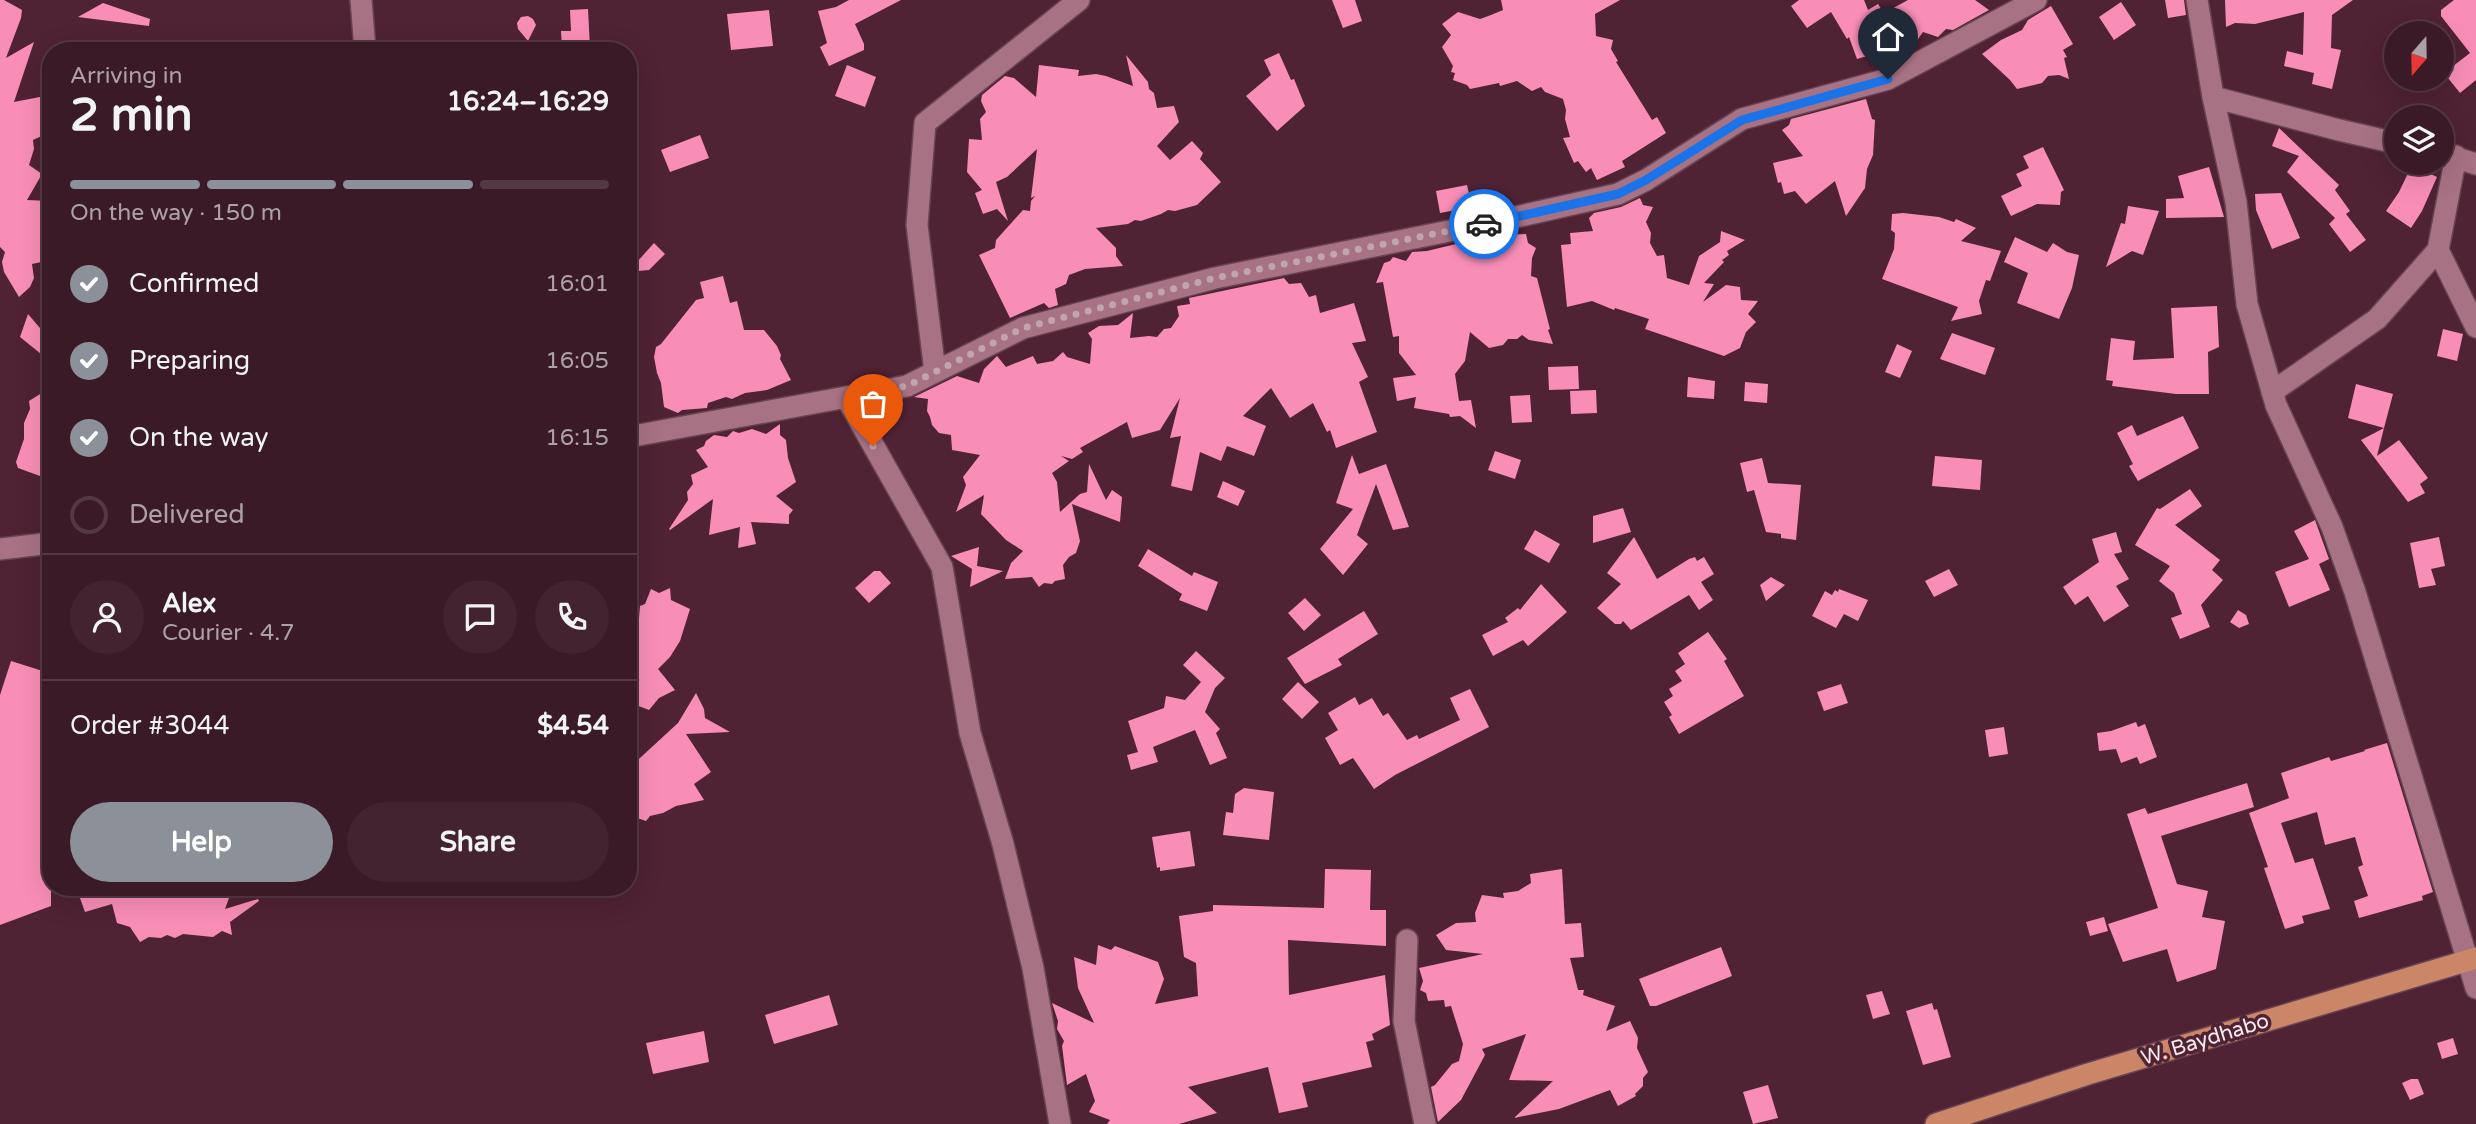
<!DOCTYPE html>
<html lang="en">
<head>
<meta charset="utf-8">
<style>
  :root { --surface:#3b1a27; --page:#42232f; --text:#f1f3f6; --muted:#aca1a7; --line:#543844; --accent:#8c9099 }
  body { margin:0; font-family:"Varela Round",sans-serif; background:var(--page); color:var(--text); height:100vh; display:flex; flex-direction:column; font-size:26px; white-space:nowrap }
  * { box-sizing:border-box; margin:0 }
  p { font-size:23px; color:var(--muted) }
  .icon { flex:none; width:38px; height:38px; fill:none; stroke:currentColor; stroke-width:2; stroke-linecap:round; stroke-linejoin:round }
  .map { position:relative; flex:1; overflow:hidden }
  .panel { position:absolute; left:42px; top:42px; width:595px; height:854px; display:flex; flex-direction:column; background:var(--surface); border-radius:28px; box-shadow:0 7px 28px #0002,0 0 0 2px var(--line) }
  .panel>* { flex:none }
  .needle { width:46px; rotate:200deg }
  .controls { position:absolute; left:2384px; top:21px; display:grid; gap:14px }
  .controls a { display:grid; place-items:center; width:70px; height:70px; border-radius:50%; background:var(--surface); box-shadow:0 7px 28px #0002,0 0 0 2px var(--line); font-size:35px }
  .pin { position:absolute; display:grid; place-items:center; width:60px; height:60px; color:#fff; margin:-72px -30px; border-radius:50% 50% 50% 0; rotate:-45deg; box-shadow:0 0 7px #0007 }
  .pin .icon { rotate:45deg }
  .courier { position:absolute; display:grid; place-items:center; width:70px; height:70px; margin:-35px; border:5px solid #1a73e8; border-radius:50%; background:#fff; color:#222; box-shadow:0 2px 9px #0007 }
  .head em { font-style:normal; font-weight:800 }
  .head div { display:flex; flex-direction:column-reverse }
  .head { display:flex; align-items:center; justify-content:space-between; height:119px; padding:0 28px }
  h1 { font-size:46px; font-weight:800; line-height:52px }
  .bar { display:grid; grid-template-columns:repeat(4,1fr); gap:10px 7px; align-content:center; height:84px; padding:0 28px }
  .bar i { height:9px; border-radius:5px; background:var(--line) }
  .bar .current { background:var(--accent) }
  .bar p { grid-column:span 4 }
  .line { display:flex; align-items:center; gap:18px; padding:0 28px; border-top:2px solid var(--line) }
  .line div { flex:1 }
  .round { display:grid; place-items:center; flex:none; width:74px; height:74px; border-radius:37px; background:var(--page) }
  ol { padding:0 28px; list-style:none }
  li { display:flex; align-items:center; gap:21px; height:77px }
  li p { margin-inline-start:auto }
  li .icon { padding:7px; border-radius:50%; background:var(--accent); color:#fff; stroke-width:4 }
  li:last-child { color:var(--muted) }
  li i { width:38px; height:38px; border:4px solid var(--line); border-radius:50% }
  .primary-button { display:flex; gap:14px; margin-top:auto; padding:14px 28px }
  .primary-button a { flex:1; height:80px; border-radius:42px; background:var(--accent); color:#fff; font-size:28px; font-weight:800; line-height:80px; text-align:center }
  .primary-button a+a { background:var(--page); color:var(--text) }
  .map>svg:first-child { display:block }
  .building { fill:#f88eb6 }
  .lines { fill:none; stroke-linecap:round; stroke-linejoin:round }
  .minor-casing { stroke:#684352; stroke-width:24 }
  .major-casing { stroke:#684352; stroke-width:24 }
  .minor { stroke:#a77284; stroke-width:21 }
  .major { stroke:#cb8667; stroke-width:21 }
  .done { stroke:#c0a5ae; stroke-width:7; stroke-dasharray:0 12.6 }
  .route { stroke:#1a73e8; stroke-width:9 }
  .labels { text-anchor:middle; stroke-width:7; stroke-linejoin:round; paint-order:stroke }
  .street-label { font-size:21px; fill:#fdebf0; stroke:#4f2234 }
</style>
</head>
<body>
<div class="map">
<svg width="2476" height="1124" viewBox="0 0 2476 1124">
  <rect width="100%" height="100%" fill="#4f2234"/>
  <!-- building -->
  <path class="building" d="M0 0H4L22 10 21 18 6 58 34 42 14 102 50 95 42 110 47 121 45 126 46 134 33 140 34 149 29 165 42 174 27 200 51 201 46 210 41 240 46 241 42 250 51 260 32 264 34 278 30 287 19 297 4 272 2 262 5 252 0 247Z
    M849 0H901L855 24 864 44V50L829 66 820 47 827 43 818 11 836 7Z
    M1332 0H1355L1362 21 1343 28Z
    M1501 0H1620L1595 14 1596 36 1613 40 1611 49 1618 61 1616 62 1652 120 1657 117 1666 133 1622 161 1625 167 1597 180 1591 168 1586 172 1578 161 1574 163 1563 138 1570 137 1565 119 1566 110 1563 99 1545 92 1541 87 1532 91 1517 81 1500 86 1499 83 1470 89 1467 85 1453 80 1455 73 1451 72 1453 66 1442 47 1451 35 1442 24 1458 12 1480 19 1491 15 1503 10Z
    M1799 0H1864L1868 10 1878 4 1884 13 1908 0H1975L1989 10 1953 30 1946 29 1938 37 1923 32 1914 45 1899 47 1882 55 1879 60 1867 56 1857 59 1849 37 1847 39 1831 12 1807 28 1791 6Z
    M2165 0H2184L2186 15 2168 18Z
    M2225 0H2353L2332 15 2331 48 2341 50 2332 89 2312 84 2314 73 2284 66 2287 51 2303 55 2304 12 2255 24 2235 23 2226 27Z
    M2454 0H2476V80L2460 93 2444 73 2470 53 2441 16V10Z
    M2121 2 2136 25 2114 40 2099 17Z
    M103 3 150 19 149 26 78 17Z
    M2051 6 2073 44 2063 50 2067 57 2064 58 2069 79 2059 75 2048 76 2042 83 2017 89 2010 80 1982 54 2001 40 2022 30 2028 20Z
    M588 9 590 48 562 49 561 31H571L570 10Z
    M769 10 773 46 731 50 727 14Z
    M528 16 533 19 536 25 528 41 518 29 517 23 521 17Z
    M1279 53 1291 80 1294 79 1305 106 1277 131 1246 96 1271 75 1264 60Z
    M1126 55 1148 82 1149 89 1154 93 1157 108 1174 106 1179 122 1157 146 1170 160 1192 141 1203 153 1200 159 1221 182 1197 205 1175 211 1168 210 1161 214 1141 221 1135 220 1128 224 1096 228 1116 248V256L1123 266 1085 269 1069 275 1066 284 1055 289 1058 305 1049 308 1044 303 1010 318 979 255 995 248 996 240 1023 210 1030 211 1031 201 1035 196 1031 198 1037 149 1007 177 996 182 1008 221 997 209 983 214 975 193 982 190 967 172 969 139 982 140 980 119 986 112 981 101 982 95 1005 76 1014 78 1036 97 1039 65 1079 70 1078 76 1096 74 1106 76 1133 86Z
    M847 65 876 77 865 107 835 96Z
    M1866 99 1872 119 1875 120 1873 155 1867 169 1865 188 1846 216 1835 181 1806 204 1795 191 1784 194 1781 182 1778 183 1773 163 1803 156 1782 130 1789 125 1791 119Z
    M2279 128 2339 185 2335 190 2350 211 2346 214 2366 240 2350 252 2329 224 2335 218 2287 172 2299 156 2272 146Z
    M700 135 709 158 670 172 661 150Z
    M2043 147 2064 190 2061 192 2060 205 2037 204 2011 216 2001 196 2022 186 2016 174 2029 168 2023 156Z
    M2412 165 2437 177 2422 211 2411 228 2386 211 2399 192Z
    M2209 167 2224 217 2166 218V199L2184 198 2178 176Z
    M1467 185 1472 207 1440 213 1436 191Z
    M2281 193 2300 238 2272 249 2256 210 2255 194Z
    M1640 198 1643 205 1653 207 1646 222 1651 233 1650 243 1657 256 1664 255 1667 278 1689 285 1699 256 1720 242 1721 231 1745 240 1727 251 1729 255 1722 260 1724 262 1704 283 1714 284 1703 302 1726 285 1740 287 1741 300 1758 301 1748 314 1756 322 1746 332 1740 348 1724 356 1645 329 1649 319 1615 308 1614 310 1592 301 1567 307 1561 245 1571 244 1570 233 1593 231 1589 218 1594 213 1621 207Z
    M2128 206 2159 211 2143 255 2132 251 2106 267 2121 223 2125 224Z
    M1903 213 1939 217 1954 222 1956 219 1976 228 1961 241 2001 251 1990 281 1986 280 1979 301 1982 314 1951 321 1958 307 1882 279 1894 249 1895 233 1891 230 1892 214Z
    M1526 234 1528 243 1536 248 1532 258 1531 276 1537 278 1550 329 1548 330 1553 344 1529 340 1522 335 1517 339H1508L1503 345 1489 348 1470 332 1465 361 1455 374 1459 401 1471 400 1476 428 1460 416 1450 417 1449 414 1414 408 1416 397 1397 401 1393 378 1416 375 1399 353V336L1393 337 1383 282 1376 283 1384 263 1390 261 1393 257 1406 261 1412 252 1427 251 1485 237 1502 244 1501 235Z
    M2015 237 2047 252 2053 243 2067 252 2079 255 2072 288 2059 319 2017 303 2028 273 2004 262Z
    M654 243 665 254 649 270 628 272Z
    M723 276 730 303 737 301 744 330H764L777 346 781 355 780 359 791 380 767 390 745 393 732 399 726 397 708 403 707 408 682 410 678 413 664 407 661 383 657 373 654 357 656 347 661 344 696 300 704 298 700 282Z
    M1284 278 1289 284 1301 283 1309 297 1316 295 1320 313 1354 303 1366 341 1352 343 1368 377 1359 382 1377 432 1336 448 1330 430 1327 432 1313 403 1290 418 1271 388 1243 416 1266 426 1254 456 1227 446 1221 461 1200 452 1192 491 1171 486 1181 436 1170 438 1180 398 1160 430 1132 438 1127 422 1080 448 1083 452 1072 459 1061 456 1069 461 1052 473 1057 482 1060 512 1080 494 1087 492 1089 464 1106 500 1112 490 1122 497 1120 522 1072 504 1080 541 1076 553 1069 557 1063 565 1065 579 1055 581 1052 584 1044 583 1039 587 1032 577 1005 579 1011 563 1023 551 1006 540 981 514 984 495 956 512 966 485 963 477 980 455 952 450 951 435 939 433 932 425 930 417 927 411 928 399 914 397 957 376 979 383 984 369 997 356 1006 367 1033 356 1037 364 1053 361 1063 352 1067 357 1090 364 1092 339 1088 333 1099 326 1118 325 1133 313 1130 338 1149 336 1157 337 1164 329 1171 328 1179 316 1177 306 1190 304 1189 298Z
    M2217 306 2219 347 2208 352 2209 394H2176L2112 386 2113 381 2106 380 2111 338 2135 341 2133 360 2174 358 2171 308Z
    M28 314 51 341V362L20 337Z
    M2443 329 2463 334 2457 361 2437 356Z
    M1952 333 1995 348 1985 375 1940 359Z
    M1897 344 1912 351 1900 378 1885 372Z
    M1578 366 1579 389 1549 390 1548 367Z
    M1688 377 1715 381 1714 399 1687 397Z
    M1745 382 1768 384 1767 403 1744 401Z
    M2356 384 2393 394 2384 428 2348 418Z
    M1596 390 1597 413 1571 414 1570 391Z
    M45 391 44 421 51 418V480L18 468 16 462 24 439V423L30 409 29 401Z
    M1530 395 1532 422 1512 423 1510 396Z
    M2183 416 2199 448 2138 481 2129 466 2133 464 2117 433 2132 425 2137 436Z
    M780 424V435L786 440 788 458 796 482 776 496 793 510 789 515V524L751 522 756 544 738 548 740 527 709 535 713 499 670 530 669 529 688 500 687 492 693 484 691 475 708 467 696 450 704 446 706 441 714 435 727 437 733 431 739 433 752 429 766 434Z
    M2384 428 2377 456 2399 440 2428 478 2420 484 2425 493 2408 502 2361 440Z
    M1495 451 1521 460 1515 479 1488 470Z
    M1352 455 1359 474 1386 464 1409 527 1393 530 1376 484 1357 535 1368 544 1343 575 1320 549 1353 509 1336 503Z
    M1935 456 1982 460 1980 490 1932 486Z
    M1762 458 1768 483 1801 485 1796 540 1781 538V534L1766 532 1754 490 1747 492 1740 463Z
    M1223 481 1245 491 1238 506 1217 497Z
    M2190 489 2202 506 2175 525 2220 560 2212 570 2223 580 2201 605 2210 627 2180 639 2171 618 2182 614 2174 593 2159 581 2170 566 2135 545 2157 508 2160 509Z
    M1623 508 1631 532 1593 543V516Z
    M2315 520 2329 559 2319 564 2330 590 2289 607 2275 572 2309 559 2294 531Z
    M1535 530 1560 544 1549 563 1524 549Z
    M2116 532 2122 552 2114 554 2129 579 2116 586 2129 606 2104 622 2088 596 2075 605 2063 587 2099 562 2092 539Z
    M1634 537 1657 579 1689 559 1695 557 1697 561 1704 557 1714 574 1701 582 1713 600 1699 610 1689 595 1631 630 1623 621 1621 624H1615L1597 608 1621 584 1607 573Z
    M2439 537 2445 566 2431 569 2436 585 2419 588 2410 543Z
    M979 547 977 566 1003 571 970 587 972 569 951 556Z
    M1148 549 1192 576 1194 572 1218 582 1207 611 1179 600 1182 594 1138 566Z
    M1949 569 1958 585 1934 597 1925 581Z
    M874 571H880L891 583 869 603 855 588Z
    M1771 577 1785 585 1766 601 1760 585Z
    M1541 584 1567 612 1528 646 1523 640 1493 656 1482 635 1508 622 1505 618 1518 608 1520 610Z
    M670 588 671 600 690 609 680 641 670 657 658 669 675 690 659 698 649 710 628 702V624L638 631 640 606 645 604 651 589 659 593Z
    M1839 589 1868 600 1858 621 1844 614 1836 628 1812 616 1825 591 1832 595 1835 590 1838 592Z
    M1305 598 1321 615 1304 631 1288 613Z
    M2238 610 2246 615 2249 624 2239 628 2230 622Z
    M1364 611 1378 634 1338 659 1342 665 1305 684 1287 658Z
    M1708 632 1727 659 1724 661 1744 696 1679 734 1669 717 1672 715 1664 702 1673 696 1669 689 1682 681 1675 671 1685 664 1678 653Z
    M1196 651 1225 678 1215 688 1205 712 1220 729 1216 733 1227 758 1210 765 1195 730 1153 747 1158 762 1131 770 1127 755 1138 752 1128 721 1164 708 1166 696 1185 700 1201 682 1183 665Z
    M11 661 49 673 47 685 51 686V906L0 925V695Z
    M1298 682 1319 702 1302 719 1282 699Z
    M1841 684 1848 703 1824 711 1817 692Z
    M1470 689 1489 727 1395 775 1374 789 1353 758 1340 765 1325 738 1338 730 1328 713 1355 697 1359 705 1372 698 1383 716 1388 713 1407 740 1417 735 1419 739 1460 720 1450 698Z
    M696 693 704 709 705 718 730 732 686 734 711 772 694 784 704 800 676 806 663 813 650 816 646 821 637 818 628 820V769L678 723Z
    M2136 722 2138 727 2145 724 2157 757 2140 764 2137 757 2121 763 2116 749 2099 751 2097 733 2111 731Z
    M2004 727 2008 754 1989 757 1985 730Z
    M2387 743 2433 892 2422 896 2423 900 2359 918 2354 901 2368 896 2358 867 2363 865 2355 837 2325 845 2317 812 2281 823 2295 863 2313 858 2330 909 2302 916 2304 923 2285 929 2264 868 2268 867 2249 813 2289 798 2281 773 2329 757 2331 761 2365 751 2364 750Z
    M2247 783 2254 807 2161 836 2177 884 2208 891 2202 917 2225 921 2216 969 2177 982 2167 949 2123 962 2108 924 2158 908 2127 814 2145 808 2148 814Z
    M1244 788 1274 792 1269 840 1223 835 1226 812 1233 813 1235 794Z
    M1190 831 1195 866 1160 871V867L1157 868 1152 837Z
    M1325 869 1371 870 1370 910H1386V946L1288 940 1289 995 1385 975 1390 1025 1372 1034 1374 1040 1366 1042 1372 1067 1302 1083 1308 1107 1279 1113 1268 1067 1188 1087 1217 1113 1179 1124H1107L1110 1120 1089 1112 1095 1101 1086 1074 1067 1085 1062 1046 1064 1041 1057 1029 1058 1021 1052 1003 1094 1023 1078 988 1074 957 1096 965 1098 945 1111 950 1115 946 1158 962 1164 979 1155 1004 1198 996 1196 963 1184 957 1179 916 1213 911V905L1324 908Z
    M1562 869 1565 924 1581 923 1584 957 1570 958 1578 990H1584L1583 995 1615 1006 1606 1031 1630 1021 1638 1038 1637 1048 1648 1072 1643 1078V1086L1635 1094 1636 1096 1618 1106 1610 1090 1559 1109 1514 1118 1553 1081 1509 1080 1526 1034 1482 1049 1485 1055 1461 1100 1438 1122 1431 1087 1435 1085 1452 1064 1459 1061 1463 1044 1451 1006 1445 1007 1444 1000 1428 1001 1426 993 1420 990 1423 981 1419 968 1483 954 1446 950 1436 935 1456 923 1476 922 1475 913 1482 895 1504 898 1503 893 1518 891 1531 883 1530 874Z
    M76 887H233L225 909 258 899 259 901 230 922 232 935 222 931 213 937 183 934 175 938 167 935 161 938 149 937 140 942 130 927 117 923 112 904 85 912Z
    M2104 917 2108 931 2090 936 2086 922Z
    M1721 947 1732 976 1656 1006H1650L1639 979Z
    M1882 991 1890 1014 1873 1019 1866 995Z
    M829 995 838 1025 774 1044 765 1015Z
    M1932 1003 1934 1010 1937 1009 1951 1057 1923 1065 1906 1011Z
    M704 1031 709 1062 653 1074 646 1043Z
    M2453 1038 2458 1054 2442 1059 2437 1043Z
    M2411 1079H2418L2424 1094 2410 1100 2402 1083Z
    M1768 1085 1778 1118 1753 1124 1743 1092Z"/>
  <g class="lines">
    <defs>
      <path id="minor" d="M361 0 365 49
        M2197 0 2213 97 2236 202 2247 304 2276 405 2332 527 2355 592 2476 988
        M2213 97 2339 130 2396 143
        M2441 153 2476 164
        M2438 250 2476 327
        M935 372 917 225 925 123 1079 0
        M2272 392 2377 319 2438 250 2456 156
        M846 397 942 567 970 733 1003 844 1033 968 1060 1124
        M628 437 907 386 1023 328 1215 278 1489 223 1618 194 1646 180 1742 119 1888 79 2036 0
        M0 549 51 543
        M1407 940 1404 1021 1425 1124"/>
      <path id="major" d="M1936 1124 2088 1074 2476 958"/>
    </defs>
    <!-- minor casing -->
    <use href="#minor" class="minor-casing"/>
    <!-- major casing -->
    <use href="#major" class="major-casing"/>
    <!-- minor -->
    <use href="#minor" class="minor"/>
    <!-- major -->
    <use href="#major" class="major"/>
  </g>
  <g class="lines">
    <!-- done -->
    <path class="done" d="M873 446 846 397 907 386 1023 328 1215 278 1484 224"/>
    <!-- route -->
    <path class="route" d="M1484 224 1618 194 1646 180 1742 120 1888 79"/>
  </g>
  <g class="labels">
    <!-- street labels -->
    <g class="street-label">
      <text transform="translate(2205 1039) rotate(-17)" y="7">W. Baydhabo</text>
    </g>
  </g>
</svg>
<div class="controls">
<a><svg class="needle" viewBox="-14 -14 28 28"><path d="M0-13l5 13h-10z" fill="#e53935"/><path d="M0 13l5-13h-10z" fill="#aca1a7"/></svg></a>
<a><svg class="icon" aria-label="layers" viewBox="0 0 24 24"><path d="M12 4l9 5-9 5-9-5zM3 14l9 5 9-5"/></svg></a>
</div>
<div class="pin" style="left:873px;top:446px;background:#ea580c"><svg class="icon" aria-label="bag" viewBox="0 0 24 24"><path d="M5 8h14l-1 12H6zM9 8a3 3 0 0 1 6 0"/></svg></div>
<div class="pin" style="left:1888px;top:79px;background:#1f2937"><svg class="icon" aria-label="home" viewBox="0 0 24 24"><path d="M3 11l9-7 9 7M6 9v11h12V9"/></svg></div>
<div class="courier" style="left:1484px;top:224px"><svg class="icon" aria-label="car" viewBox="0 0 24 24"><path d="M5 17H2v-5l4-1 3-4h7l3 4 3 1v5h-3M9 17h6M6 11h13"/><circle cx="7" cy="17" r="2"/><circle cx="17" cy="17" r="2"/></svg></div>
<section class="panel">
<div class="head"><div><h1>2 min</h1><p>Arriving in</p></div><em>16:24–16:29</em></div>
<div class="bar"><i class="current"></i><i class="current"></i><i class="current"></i><i></i><p>On the way · 150 m</p></div>
<ol>
<li><svg class="icon" aria-label="check" viewBox="0 0 24 24"><path d="M5 12l5 5 9-10"/></svg>Confirmed<p>16:01</p></li>
<li><svg class="icon" aria-label="check" viewBox="0 0 24 24"><path d="M5 12l5 5 9-10"/></svg>Preparing<p>16:05</p></li>
<li><svg class="icon" aria-label="check" viewBox="0 0 24 24"><path d="M5 12l5 5 9-10"/></svg>On the way<p>16:15</p></li>
<li><i></i>Delivered</li>
</ol>
<div class="line" style="height:126px"><a class="round"><svg class="icon" aria-label="person" viewBox="0 0 24 24"><circle cx="12" cy="8" r="4"/><path d="M4 21q1-7 8-7t8 7"/></svg></a><div><b>Alex</b><p>Courier · 4.7</p></div><a class="round"><svg class="icon" aria-label="chat" viewBox="0 0 24 24"><path d="M4 5h16v11H9l-5 4z"/></svg></a><a class="round"><svg class="icon" aria-label="phone" viewBox="0 0 24 24"><path d="M5 4h4l2 5-3 2q2 4 5 5l2-3 5 2v4C11 20 4 13 5 4z"/></svg></a></div>
<div class="line" style="height:91px"><div>Order #3044</div><b>$4.54</b></div>
<div class="primary-button"><a>Help</a><a>Share</a></div>
</section>
</div>
</body>
</html>
